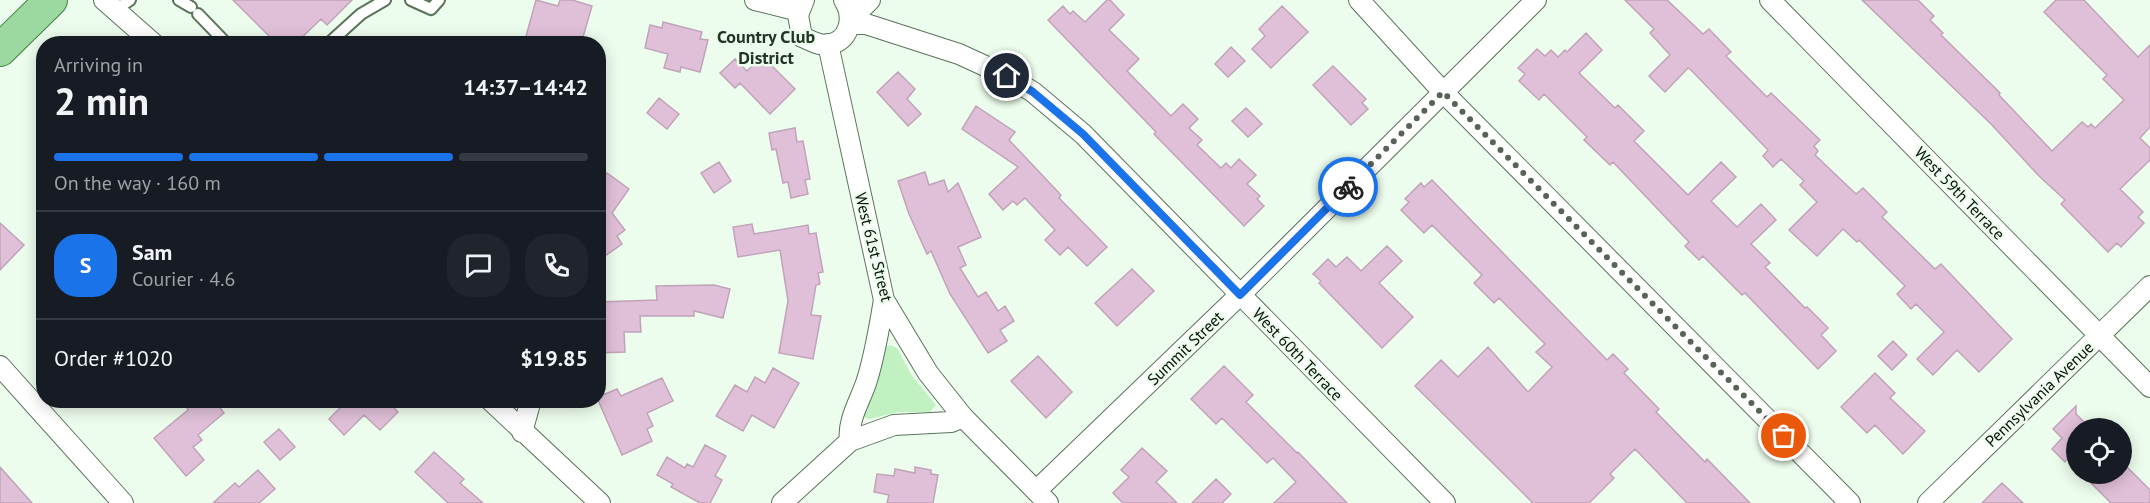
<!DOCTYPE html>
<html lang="en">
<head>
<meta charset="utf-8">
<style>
  :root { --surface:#171b24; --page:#20242c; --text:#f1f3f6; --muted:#9ea1a6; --line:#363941; --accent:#1a73e8 }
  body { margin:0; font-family:"PT Sans",sans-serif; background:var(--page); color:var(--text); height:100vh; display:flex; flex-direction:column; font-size:22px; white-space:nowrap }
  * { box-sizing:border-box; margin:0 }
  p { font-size:20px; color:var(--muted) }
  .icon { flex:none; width:33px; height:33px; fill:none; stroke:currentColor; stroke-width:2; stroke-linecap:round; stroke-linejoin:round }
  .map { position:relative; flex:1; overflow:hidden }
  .sheet { position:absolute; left:36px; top:36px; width:570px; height:372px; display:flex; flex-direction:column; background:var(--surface); border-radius:24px; box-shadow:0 3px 15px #0003 }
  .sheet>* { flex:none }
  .tools { position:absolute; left:2066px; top:418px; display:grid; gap:12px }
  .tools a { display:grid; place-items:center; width:66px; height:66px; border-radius:50%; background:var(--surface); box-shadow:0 3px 15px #0003; font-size:30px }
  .pin { position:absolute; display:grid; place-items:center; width:51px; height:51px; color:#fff; margin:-26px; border:3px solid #fff; border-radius:50%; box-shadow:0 2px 6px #0007 }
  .courier { position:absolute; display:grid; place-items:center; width:60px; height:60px; margin:-30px; border:4px solid #1a73e8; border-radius:50%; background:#fff; color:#222; box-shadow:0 2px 8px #0007 }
  .overview em { font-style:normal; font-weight:600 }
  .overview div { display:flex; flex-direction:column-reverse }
  .overview { display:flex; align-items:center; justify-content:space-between; height:102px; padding:0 18px }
  h1 { font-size:39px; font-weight:600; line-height:45px }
  .bar { display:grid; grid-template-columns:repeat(4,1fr); gap:9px 6px; align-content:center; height:72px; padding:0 18px }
  .bar i { height:8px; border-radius:4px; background:var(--line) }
  .bar .on { background:var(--accent) }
  .bar p { grid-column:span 4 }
  .line { display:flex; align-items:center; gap:15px; padding:0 18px; border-top:2px solid var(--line) }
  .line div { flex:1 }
  .round { display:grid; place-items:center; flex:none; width:63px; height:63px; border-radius:24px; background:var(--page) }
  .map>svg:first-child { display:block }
  .green { fill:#c1f0c1 }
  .building { fill:#e0c0d8; stroke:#c1a3b9; stroke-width:1.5 }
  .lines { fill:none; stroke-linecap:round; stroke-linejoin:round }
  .service-casing { stroke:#5b735b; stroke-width:14 }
  .minor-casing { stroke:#5b735b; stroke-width:22 }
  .primary-casing { stroke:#3d8242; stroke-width:34 }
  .service { stroke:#fff; stroke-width:10 }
  .minor { stroke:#fff; stroke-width:20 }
  .primary { stroke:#9cd9a0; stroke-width:32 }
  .done { stroke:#586358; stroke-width:6; stroke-dasharray:0 10.8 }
  .route { stroke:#1a73e8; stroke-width:8 }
  .labels { text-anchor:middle; stroke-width:5; stroke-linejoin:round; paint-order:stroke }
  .street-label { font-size:16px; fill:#071008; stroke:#edfded }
  .neighbourhood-label { font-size:18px; font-weight:bold; fill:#213722; stroke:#edfded }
</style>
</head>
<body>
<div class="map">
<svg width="2150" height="503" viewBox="0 0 2150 503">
  <rect width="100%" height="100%" fill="#edfded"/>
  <!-- green -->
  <path class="green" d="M890 345 897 348 912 376 936 405 930 412H899L869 419 864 417 863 413 883 354 886 347Z"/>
  <!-- building -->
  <path class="building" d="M233 0H352L327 25 321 19 295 44H277Z
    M536 0 558 6 560 0H572L592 6 581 44H537L525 40Z
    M1107 0H1110L1124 15 1109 30 1139 59 1127 71 1171 116 1183 104 1198 119 1189 128 1202 140 1197 145 1221 168 1226 163 1231 168 1239 159 1256 175 1247 184 1260 196 1257 199 1264 206 1244 226 1154 134 1156 132 1048 20 1063 6 1070 14 1073 11 1085 22Z
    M1625 0H1667L1703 34 1709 29 1731 52 1726 56 1767 97 1771 93 1820 140 1814 146 1818 151 1815 155 1856 194 1863 188 1887 212 1882 217 1935 269 1941 264 2012 339 1979 372 1957 350 1933 375 1917 359 1944 332 1916 304 1911 309 1897 294 1905 286 1859 240 1857 242 1843 229 1817 256 1789 230 1817 202 1800 185 1804 181 1781 159 1773 167 1763 156 1768 150 1691 70 1688 68 1665 92 1649 76 1670 55 1650 33 1654 29Z
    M1862 0H1918L1934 16 1930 20 1943 33 1941 35 2000 93 1999 95 2052 151 2082 122 2088 127 2091 124 2095 128 2124 100 2103 79 2107 75 2044 12 2056 0H2084L2138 57 2150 45V127L2140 138 2150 148V160L2120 189 2143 212 2138 217 2144 223 2121 247 2117 243 2108 252 2061 204 2065 200 2039 176 1991 124Z
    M1282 6 1308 32 1271 68 1252 49 1265 36 1259 29Z
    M663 22 702 32 700 39 708 40 700 72 681 67 680 72 664 68 668 54 645 48 650 25 662 28Z
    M1586 33 1602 50 1579 73 1615 108 1618 105 1644 131 1634 141 1688 195 1721 162 1736 177 1711 201 1737 227 1761 204 1776 220 1751 244 1770 263 1765 267 1805 308 1807 307 1828 328 1821 335 1836 351 1818 369 1745 293 1742 295 1703 256 1699 260 1685 246 1689 242 1613 162 1610 165 1584 140 1587 137 1544 94 1539 100 1519 81 1525 74 1518 68 1537 49 1545 56 1551 50 1558 57 1565 50 1567 52Z
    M1231 47 1245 61 1228 77 1215 64Z
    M762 56 795 89 770 114 740 83 735 88 720 73 735 59 747 71Z
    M1333 66 1366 99 1362 103 1368 109 1351 125 1313 85Z
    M898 72 915 89 907 99 921 114 908 126 877 92Z
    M659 98 679 114 667 129 647 113Z
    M976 106 1015 132 1009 140 1061 195 1059 198 1107 247 1087 266 1068 247 1060 255 1045 240 1055 230 1025 198 1017 205 1013 201 1003 210 989 194 1018 167 962 129Z
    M1246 108 1262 124 1248 137 1232 121Z
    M795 128 797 142 803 141 810 179 805 180 808 194 791 198 788 182 783 183 776 149 772 150 769 133Z
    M719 162 731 181 714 193 701 173Z
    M925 172 929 185 944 180 948 192 958 183 981 237 958 247 966 265 960 268 978 297 986 292 998 311 1005 306 1014 321 1000 330 1007 341 988 353 950 294 931 251 927 254 909 214 898 181Z
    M607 173 629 189 612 213 625 230 617 236 622 244 598 261V185Z
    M1432 180 1607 360 1613 354 1628 369 1624 373 1659 409 1656 412 1705 462 1707 459 1750 503H1687L1635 449 1610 474 1614 478 1589 503H1533L1415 386 1441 360 1458 377 1488 347 1528 392 1552 367 1536 352 1545 344 1499 298 1494 303 1474 283 1482 275 1432 225 1424 233 1401 210 1409 202 1405 199 1421 183 1424 187Z
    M0 223 24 245 0 270Z
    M752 224 754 234 808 225 809 234 816 233 823 272 818 273 820 284 816 285 811 315 821 316 813 359 779 353 788 301 780 250 738 257 733 227Z
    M1387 246 1402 261 1379 283 1413 317 1382 348 1319 283 1321 281 1313 274 1328 259 1336 267 1347 257 1361 271Z
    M1132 269 1154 291 1117 326 1095 303Z
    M714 285 730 289 723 318 694 311V316H640L641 332H624L625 352 598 353V302L657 300 656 286Z
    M1893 341 1907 355 1892 370 1878 356Z
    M1038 356 1072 392 1046 418 1011 381Z
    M1224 366 1253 395 1246 402 1297 453 1298 452 1347 503H1274L1296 482 1273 458 1267 463 1222 418 1216 424 1191 399Z
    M773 368 799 383 774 428 752 415 743 431 716 416 735 385 747 392 755 377 765 383Z
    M1875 373 1895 393 1890 398 1925 431 1903 454 1875 425 1867 433 1841 407Z
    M662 378 673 401 647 413 653 426 647 429 652 441 622 455 598 400V397L617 389 621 396Z
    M196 400H214L224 413 198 435 202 440 193 447 204 460 186 476 154 438 188 410 187 408Z
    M348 400H387L398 412 380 430 364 415 344 435 329 419Z
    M2076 406V414L2091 429H2076V467L2068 459 2065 462 2052 449 2062 438 2053 429Z
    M279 429 295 447 280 460 264 442Z
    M705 445 726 456 715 476 722 480 710 503H700L671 487 673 484 657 475 667 457 685 468 687 464 693 467Z
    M1142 448 1167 471 1156 482 1177 503H1123L1113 493 1129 477 1121 470Z
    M434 452 464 479 460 483 483 503H448L415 472Z
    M2121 461 2150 490V503H2111L2082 474H2121Z
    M0 467 32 503H0Z
    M915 467 931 470V474L938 475 933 503H887L889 495 874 492 877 474 894 476 895 469 915 473Z
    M258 470 275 489 259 503H213L235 483 239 487Z
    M1216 479 1231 494 1222 503H1192Z
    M2002 483 2023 503H1982Z"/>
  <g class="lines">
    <defs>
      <path id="service" d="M179 0 191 7
        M411 0 431 9 439 0
        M115 10 130 0
        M198 14 227 44
        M328 44 361 14 385 0"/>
      <path id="minor" d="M104 0 154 44
        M755 0 799 11
        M804 0 798 15 802 37C810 40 817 45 826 45 850 43 855 17 844 0
        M1359 0 1443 92 1850 503
        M1770 0 2150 387
        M851 19 870 0
        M850 24H866L959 54 1007 76 1033 92 1083 134 1445 503
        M828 44 884 300 928 373 963 417 1048 503
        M0 366 123 503
        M490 400 600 503
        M522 432 531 400
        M850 441C847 421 860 401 866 383 875 356 879 328 884 300
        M1036 491 1248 287 1536 0
        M782 503 850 441 894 425 951 422 963 417
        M1928 503 2150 286"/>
      <path id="primary" d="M0 50 51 0"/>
    </defs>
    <!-- service casing -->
    <use href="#service" class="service-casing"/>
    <!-- minor casing -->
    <use href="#minor" class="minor-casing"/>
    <!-- primary casing -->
    <use href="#primary" class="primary-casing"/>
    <!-- service -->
    <use href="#service" class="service"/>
    <!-- minor -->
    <use href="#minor" class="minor"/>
    <!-- primary -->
    <use href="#primary" class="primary"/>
  </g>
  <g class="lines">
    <!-- done -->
    <path class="done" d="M1348 187 1443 92 1784 436"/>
    <!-- route -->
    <path class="route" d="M1007 76 1033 92 1083 134 1240 295 1348 187"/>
  </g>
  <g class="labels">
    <!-- street labels -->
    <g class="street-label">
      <text transform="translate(1960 193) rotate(46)" y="6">West 59th Terrace</text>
      <text transform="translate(874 247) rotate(76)" y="6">West 61st Street</text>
      <text transform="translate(1185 348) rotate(-44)" y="6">Summit Street</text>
      <text transform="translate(1298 354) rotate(46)" y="6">West 60th Terrace</text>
      <text transform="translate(2039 394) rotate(-44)" y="6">Pennsylvania Avenue</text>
    </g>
    <!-- neighbourhood labels -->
    <g class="neighbourhood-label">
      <text x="766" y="43">Country Club<tspan x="766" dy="21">District</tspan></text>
    </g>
  </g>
</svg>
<div class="tools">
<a><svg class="icon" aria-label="locate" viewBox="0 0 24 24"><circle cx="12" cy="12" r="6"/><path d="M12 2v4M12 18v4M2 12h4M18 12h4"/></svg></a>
</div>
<div class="pin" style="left:1784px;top:436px;background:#ea580c"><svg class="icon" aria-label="bag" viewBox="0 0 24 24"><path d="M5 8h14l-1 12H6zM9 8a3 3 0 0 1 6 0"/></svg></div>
<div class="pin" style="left:1007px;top:76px;background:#1f2937"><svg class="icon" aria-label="home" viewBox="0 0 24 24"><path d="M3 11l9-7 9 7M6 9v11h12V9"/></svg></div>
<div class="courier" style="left:1348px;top:187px"><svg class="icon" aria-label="bike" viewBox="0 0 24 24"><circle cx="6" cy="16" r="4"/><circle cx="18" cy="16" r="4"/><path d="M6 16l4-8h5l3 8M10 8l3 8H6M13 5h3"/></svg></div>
<section class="sheet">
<div class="overview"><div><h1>2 min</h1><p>Arriving in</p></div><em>14:37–14:42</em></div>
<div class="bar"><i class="on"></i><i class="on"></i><i class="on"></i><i></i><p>On the way · 160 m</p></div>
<div class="line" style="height:108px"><b class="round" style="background:var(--accent);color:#fff">S</b><div><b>Sam</b><p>Courier · 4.6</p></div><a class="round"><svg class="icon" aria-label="chat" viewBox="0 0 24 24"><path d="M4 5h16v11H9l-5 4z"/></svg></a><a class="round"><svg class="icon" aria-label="phone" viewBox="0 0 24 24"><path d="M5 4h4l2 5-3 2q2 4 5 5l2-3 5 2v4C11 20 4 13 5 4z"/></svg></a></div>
<div class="line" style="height:78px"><div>Order #1020</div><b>$19.85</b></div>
</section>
</div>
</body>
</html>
